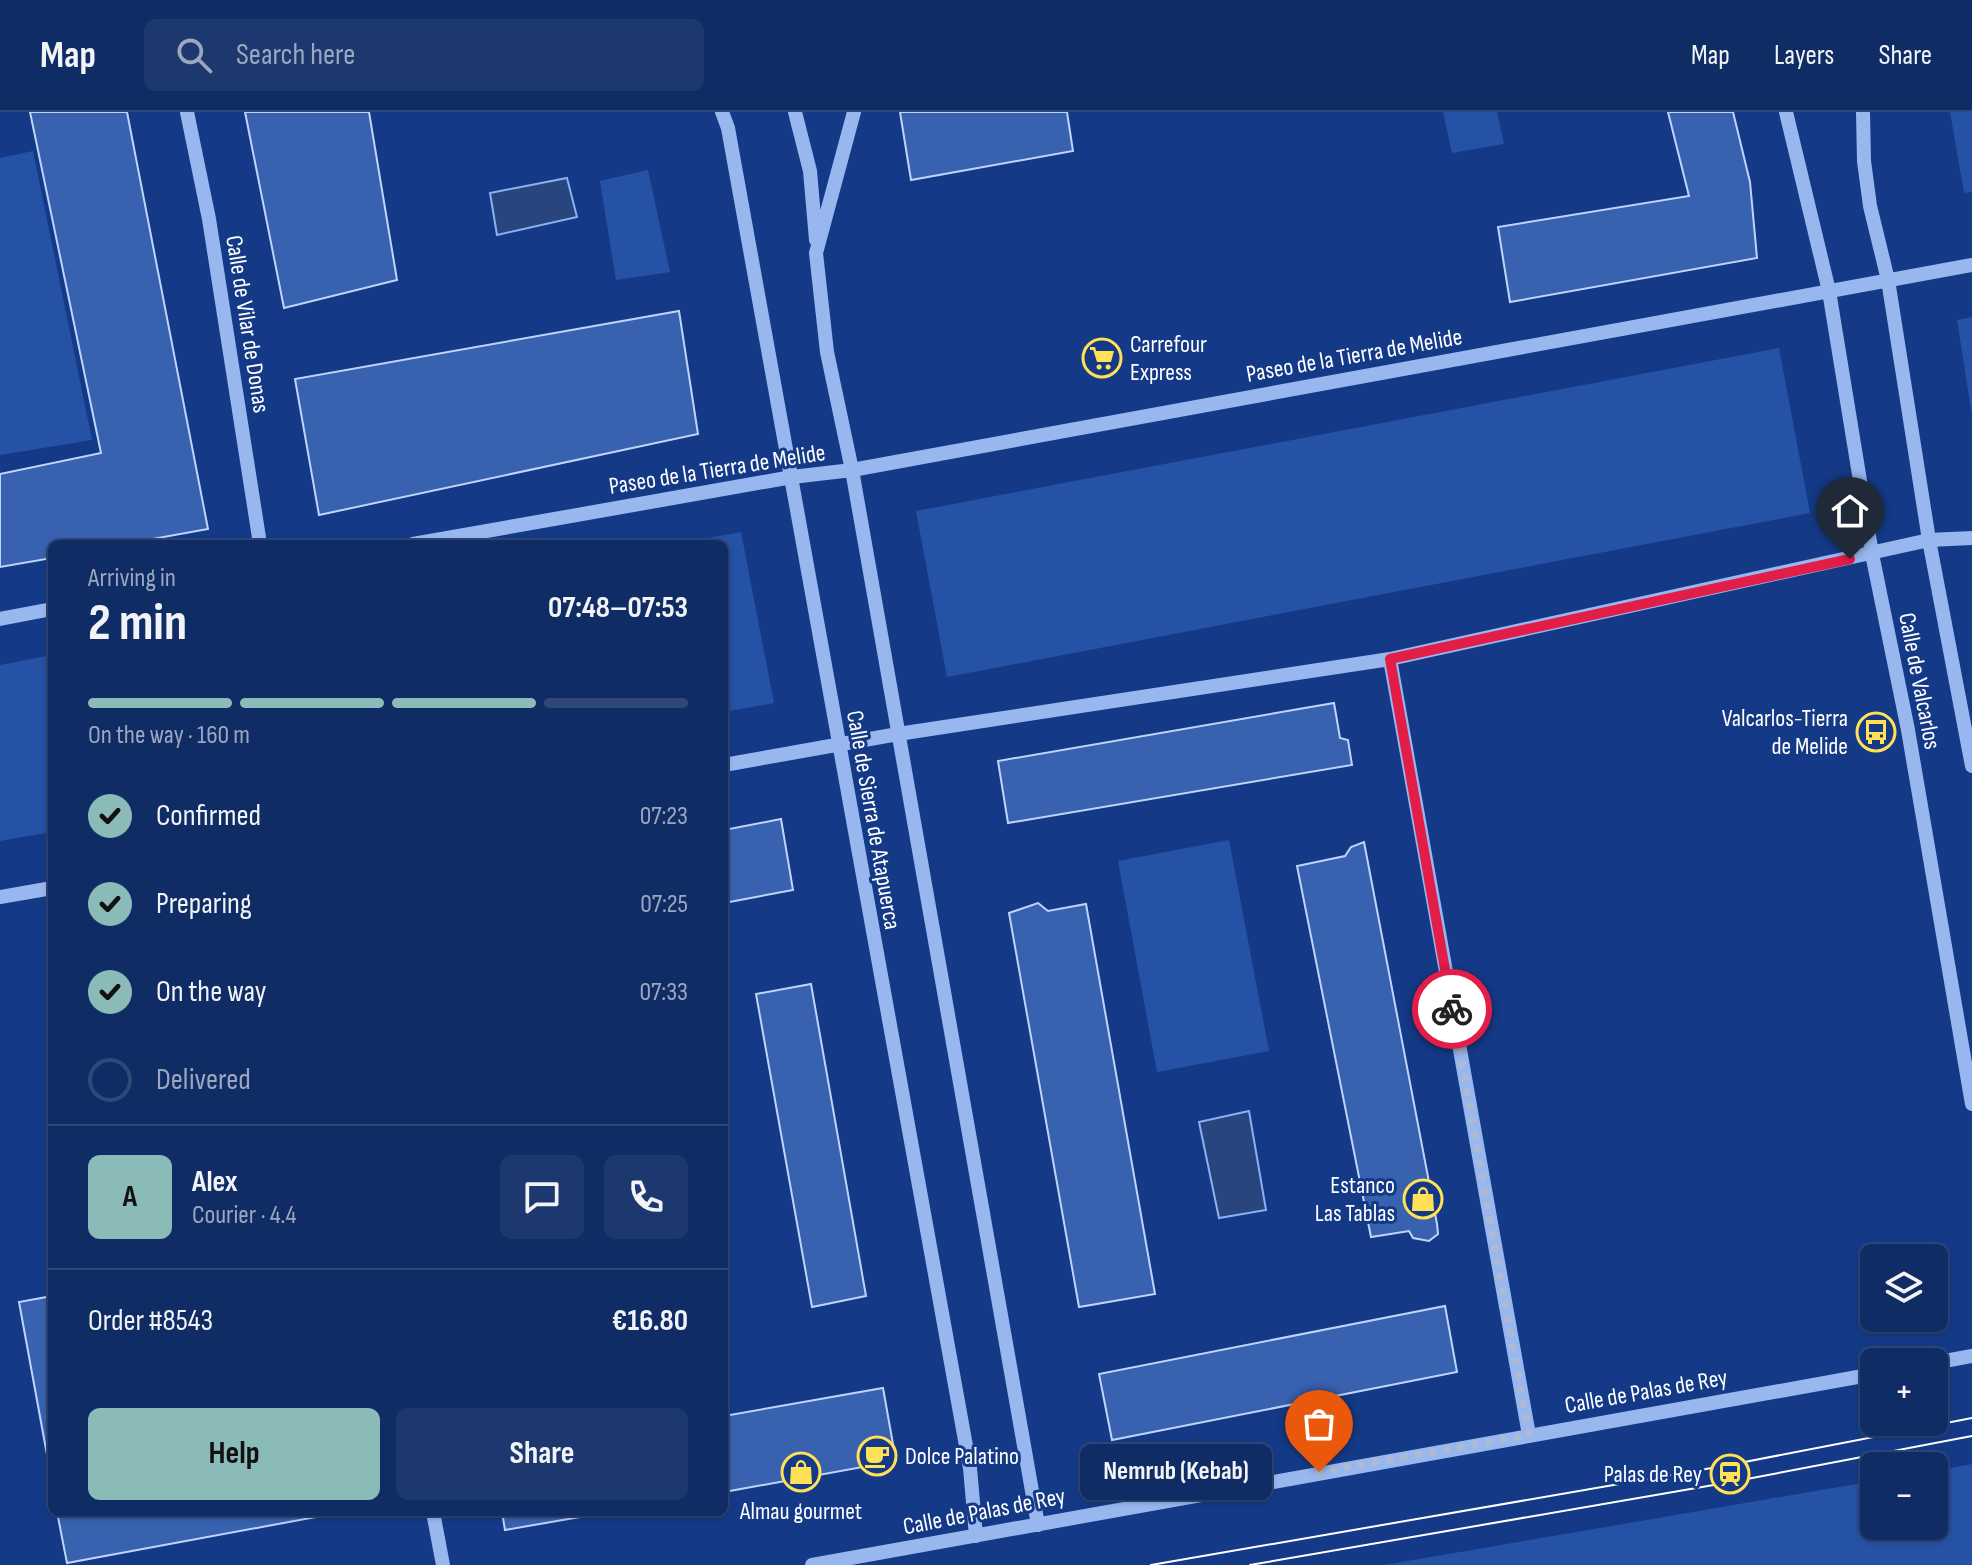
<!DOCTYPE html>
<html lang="en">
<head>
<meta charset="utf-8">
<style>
  :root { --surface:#0f2c65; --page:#1d386e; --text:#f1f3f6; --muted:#9ba7bf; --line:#2f4879; --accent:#8bbbb9 }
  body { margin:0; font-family:"Sofia Sans Condensed",sans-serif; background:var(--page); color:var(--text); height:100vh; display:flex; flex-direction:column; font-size:30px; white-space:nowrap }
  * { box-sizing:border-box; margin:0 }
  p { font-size:26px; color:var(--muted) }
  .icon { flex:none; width:44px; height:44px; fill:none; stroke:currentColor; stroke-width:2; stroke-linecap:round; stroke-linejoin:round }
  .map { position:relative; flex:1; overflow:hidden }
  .drawer { position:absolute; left:48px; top:428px; width:680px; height:976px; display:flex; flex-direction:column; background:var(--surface); border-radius:12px; box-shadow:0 2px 6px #0004,0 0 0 2px var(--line) }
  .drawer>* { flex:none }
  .tools { position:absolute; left:1860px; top:1132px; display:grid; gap:16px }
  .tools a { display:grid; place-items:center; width:88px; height:88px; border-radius:12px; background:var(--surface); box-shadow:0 2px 6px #0004,0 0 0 2px var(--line); font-size:40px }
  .pin { position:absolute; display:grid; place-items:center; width:68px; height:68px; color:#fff; margin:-82px -34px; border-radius:50% 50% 50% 0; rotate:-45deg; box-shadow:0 0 8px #0007 }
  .pin .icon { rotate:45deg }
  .courier { position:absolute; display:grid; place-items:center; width:80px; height:80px; margin:-40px; border:6px solid #e11d48; border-radius:50%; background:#fff; color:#222; box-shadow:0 2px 10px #0007 }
  .bubble { position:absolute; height:56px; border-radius:12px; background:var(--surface); box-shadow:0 2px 6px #0004,0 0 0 2px var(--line); font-size:26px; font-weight:700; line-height:56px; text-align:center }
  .summary em { font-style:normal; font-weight:700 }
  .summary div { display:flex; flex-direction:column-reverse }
  .summary { display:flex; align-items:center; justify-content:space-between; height:136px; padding:0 40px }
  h1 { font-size:52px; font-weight:700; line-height:60px }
  .bar { display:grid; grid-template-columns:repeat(4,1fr); gap:12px 8px; align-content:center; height:96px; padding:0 40px }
  .bar i { height:10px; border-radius:6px; background:var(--line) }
  .bar .current { background:var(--accent) }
  .bar p { grid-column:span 4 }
  .line { display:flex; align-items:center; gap:20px; padding:0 40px; border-top:2px solid var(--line) }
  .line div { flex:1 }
  .round { display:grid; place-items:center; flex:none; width:84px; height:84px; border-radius:12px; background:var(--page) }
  ol { padding:0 40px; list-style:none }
  li { display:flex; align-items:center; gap:24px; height:88px }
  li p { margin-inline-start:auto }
  li .icon { padding:8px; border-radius:50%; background:var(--accent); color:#111; stroke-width:4 }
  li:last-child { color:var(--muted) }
  li i { width:44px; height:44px; border:4px solid var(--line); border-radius:50% }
  .button { display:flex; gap:16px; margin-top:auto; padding:16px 40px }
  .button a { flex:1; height:92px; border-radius:12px; background:var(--accent); color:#111; font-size:32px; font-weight:700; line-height:92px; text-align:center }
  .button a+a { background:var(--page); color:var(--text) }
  header { display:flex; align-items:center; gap:48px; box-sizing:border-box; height:112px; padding:0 40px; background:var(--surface); border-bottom:2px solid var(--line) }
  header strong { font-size:38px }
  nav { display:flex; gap:44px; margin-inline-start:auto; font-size:28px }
  .search { width:560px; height:72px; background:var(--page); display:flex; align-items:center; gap:20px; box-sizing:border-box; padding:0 28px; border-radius:12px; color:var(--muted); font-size:30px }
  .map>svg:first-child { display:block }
  .green { fill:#2652a6 }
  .water { fill:#28457e; stroke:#8bb0f2; stroke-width:2 }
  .building { fill:#3861af; stroke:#bfd4fb; stroke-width:2 }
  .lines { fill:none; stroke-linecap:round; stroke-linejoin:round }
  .minor { stroke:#99b7ef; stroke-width:14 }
  .tram { stroke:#fff; stroke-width:2 }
  .done { stroke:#adbad5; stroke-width:8; stroke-dasharray:0 14.4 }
  .route { stroke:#e11d48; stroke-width:10 }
  .labels { text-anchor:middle; stroke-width:6; stroke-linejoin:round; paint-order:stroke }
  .street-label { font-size:24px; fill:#fff; stroke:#143a87 }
  .poi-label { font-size:24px; fill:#fff; stroke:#143a87; text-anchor:end }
</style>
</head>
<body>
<header>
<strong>Map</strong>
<div class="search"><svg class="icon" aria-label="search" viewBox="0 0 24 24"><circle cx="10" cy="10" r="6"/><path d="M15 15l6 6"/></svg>Search here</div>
<nav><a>Map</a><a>Layers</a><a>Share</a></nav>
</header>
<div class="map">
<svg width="1972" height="1453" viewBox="0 0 1972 1453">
  <rect width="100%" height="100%" fill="#143a87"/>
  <!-- green -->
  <path class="green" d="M1443 0H1497L1504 32 1452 41Z
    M1950 0H1972V80L1964 81Z
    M33 39 92 328 0 343V46Z
    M648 58 670 160 616 168 600 69Z
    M1972 205V303L1957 208Z
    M1779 236 1810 401 947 565 916 399Z
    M741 420 774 591 724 600V432H674Z
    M52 543V720L0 729V553Z
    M1229 728 1269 939 1157 960 1118 749Z
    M1972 1352V1453H1384L1874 1369V1414H1934V1359Z"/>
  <!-- water -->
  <path class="water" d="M567 66 577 105 497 123 490 81Z
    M1249 999 1266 1098 1219 1106 1199 1010Z"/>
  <!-- building -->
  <path class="building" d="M30 0H127L208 417 125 432H52V446L0 455V362L101 341Z
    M245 0H369L397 168 284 196Z
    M900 0H1067L1073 39 911 68Z
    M1668 0H1733L1750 70 1757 146 1510 190 1498 115 1689 84Z
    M679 199 698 322 319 403 295 267Z
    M1334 591 1340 626 1348 628 1352 653 1008 711 998 649Z
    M781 707 793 778 724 791V718Z
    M1364 730 1437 1112 1438 1122 1429 1129 1413 1126 1409 1119 1371 1125 1297 754 1345 744 1351 735Z
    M1038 791 1048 799 1086 792 1155 1182 1079 1195 1009 801Z
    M811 872 866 1184 812 1195 756 882Z
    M52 1184V1370L19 1190Z
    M1445 1194 1457 1260 1112 1328 1099 1262Z
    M883 1276 896 1349 724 1380V1304Z
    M57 1400H343L67 1451Z
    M502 1400H609L505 1418Z"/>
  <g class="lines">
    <!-- minor -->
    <path class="minor" d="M187 0 209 107 260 432
      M722 0 728 16 970 1356 976 1424
      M795 0 810 59 816 128
      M854 0 816 141 827 240 852 358 1038 1413
      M1786 0 1829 179 1872 442 1908 618 1972 992
      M1863 0 1864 49 1870 94 1888 168 1929 428 1972 654
      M413 432 792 365 852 358 1972 153
      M0 507 52 497
      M1390 547 1529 1323
      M724 653 898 622 1390 547 1929 428 1972 426
      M0 785 52 776
      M1934 1251 1972 1244
      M433 1400 443 1453
      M812 1453 1874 1262"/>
    <!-- tram -->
    <path class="tram" d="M1151 1453 1729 1353 1972 1306
      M1250 1453 1731 1370 1972 1324"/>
  </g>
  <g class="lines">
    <!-- done -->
    <path class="done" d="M1319 1360 1529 1323 1452 897"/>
    <!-- route -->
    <path class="route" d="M1452 897 1390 547 1850 447"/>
  </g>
  <!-- icons -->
  <defs>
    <symbol id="supermarket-ring" viewBox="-11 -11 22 22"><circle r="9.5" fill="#143a87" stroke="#ffe057" stroke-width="1.5"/><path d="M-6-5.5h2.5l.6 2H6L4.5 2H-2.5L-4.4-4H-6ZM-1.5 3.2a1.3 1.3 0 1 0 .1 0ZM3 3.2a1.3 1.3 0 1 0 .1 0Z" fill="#ffe057"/></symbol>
    <symbol id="bus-ring" viewBox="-11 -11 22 22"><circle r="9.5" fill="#143a87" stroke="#ffe057" stroke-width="1.5"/><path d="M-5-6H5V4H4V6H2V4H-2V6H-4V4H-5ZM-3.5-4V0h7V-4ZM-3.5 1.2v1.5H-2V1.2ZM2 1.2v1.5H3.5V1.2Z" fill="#ffe057"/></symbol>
    <symbol id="shop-ring" viewBox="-11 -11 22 22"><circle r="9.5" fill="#143a87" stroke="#ffe057" stroke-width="1.5"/><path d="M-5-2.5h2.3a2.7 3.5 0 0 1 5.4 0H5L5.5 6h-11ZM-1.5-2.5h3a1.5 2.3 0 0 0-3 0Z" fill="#ffe057"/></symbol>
    <symbol id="cafe-ring" viewBox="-11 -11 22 22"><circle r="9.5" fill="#143a87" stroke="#ffe057" stroke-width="1.5"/><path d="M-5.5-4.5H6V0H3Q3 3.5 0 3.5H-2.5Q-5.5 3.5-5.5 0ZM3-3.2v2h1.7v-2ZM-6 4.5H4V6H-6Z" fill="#ffe057"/></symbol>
    <symbol id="station-ring" viewBox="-11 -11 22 22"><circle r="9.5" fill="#143a87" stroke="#ffe057" stroke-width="1.5"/><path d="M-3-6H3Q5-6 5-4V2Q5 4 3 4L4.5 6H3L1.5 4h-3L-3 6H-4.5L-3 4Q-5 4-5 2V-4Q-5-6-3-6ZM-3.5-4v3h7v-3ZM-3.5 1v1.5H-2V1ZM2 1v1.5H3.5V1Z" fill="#ffe057"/></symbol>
  </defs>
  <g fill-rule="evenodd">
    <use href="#supermarket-ring" x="1080" y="224" width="44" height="44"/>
    <use href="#bus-ring" x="1854" y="598" width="44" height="44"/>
    <use href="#shop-ring" x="1401" y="1065" width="44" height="44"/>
    <use href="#cafe-ring" x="855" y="1322" width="44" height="44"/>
    <use href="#shop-ring" x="779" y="1338" width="44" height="44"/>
    <use href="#station-ring" x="1708" y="1340" width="44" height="44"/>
  </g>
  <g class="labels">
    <!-- street labels -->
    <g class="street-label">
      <text transform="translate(248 212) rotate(81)" y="8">Calle de Vilar de Donas</text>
      <text transform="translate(1354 243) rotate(-10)" y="8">Paseo de la Tierra de Melide</text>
      <text transform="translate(717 357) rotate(-9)" y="8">Paseo de la Tierra de Melide</text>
      <text transform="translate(1920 569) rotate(79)" y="8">Calle de Valcarlos</text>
      <text transform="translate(874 708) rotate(80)" y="8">Calle de Sierra de Atapuerca</text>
      <text transform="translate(1646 1279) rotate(-10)" y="8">Calle de Palas de Rey</text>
      <text transform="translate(984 1399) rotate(-11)" y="8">Calle de Palas de Rey</text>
    </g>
    <!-- poi labels -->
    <g class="poi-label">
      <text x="1130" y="240" text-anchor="start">Carrefour<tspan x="1130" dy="28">Express</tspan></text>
      <text x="1848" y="614">Valcarlos-Tierra<tspan x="1848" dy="28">de Melide</tspan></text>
      <text x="1395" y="1081">Estanco<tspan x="1395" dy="28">Las Tablas</tspan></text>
      <text x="905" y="1352" text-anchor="start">Dolce Palatino</text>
      <text x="1702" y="1370">Palas de Rey</text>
      <text x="801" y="1407" text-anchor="middle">Almau gourmet</text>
    </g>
  </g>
</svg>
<div class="tools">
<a><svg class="icon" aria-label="layers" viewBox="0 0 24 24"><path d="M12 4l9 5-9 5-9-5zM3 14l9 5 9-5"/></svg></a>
<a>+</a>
<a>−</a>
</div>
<div class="pin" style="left:1319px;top:1360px;background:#ea580c"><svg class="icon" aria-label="bag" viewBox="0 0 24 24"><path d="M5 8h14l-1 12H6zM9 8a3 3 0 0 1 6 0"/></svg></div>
<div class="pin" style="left:1850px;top:447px;background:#1f2937"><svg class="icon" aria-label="home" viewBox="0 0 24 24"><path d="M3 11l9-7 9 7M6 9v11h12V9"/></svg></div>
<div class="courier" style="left:1452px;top:897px"><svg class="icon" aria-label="bike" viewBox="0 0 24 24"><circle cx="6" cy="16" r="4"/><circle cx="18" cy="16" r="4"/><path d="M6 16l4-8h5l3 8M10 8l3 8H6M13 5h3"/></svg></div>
<div class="bubble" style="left:1080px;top:1332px;width:192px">Nemrub (Kebab)</div>
<section class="drawer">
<div class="summary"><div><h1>2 min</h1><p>Arriving in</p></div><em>07:48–07:53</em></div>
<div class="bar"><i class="current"></i><i class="current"></i><i class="current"></i><i></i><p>On the way · 160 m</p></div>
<ol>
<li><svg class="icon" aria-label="check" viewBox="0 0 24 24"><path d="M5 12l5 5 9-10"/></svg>Confirmed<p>07:23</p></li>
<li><svg class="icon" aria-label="check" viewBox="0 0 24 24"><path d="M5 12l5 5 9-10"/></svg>Preparing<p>07:25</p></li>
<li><svg class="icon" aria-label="check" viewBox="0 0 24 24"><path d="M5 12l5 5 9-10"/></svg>On the way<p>07:33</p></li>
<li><i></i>Delivered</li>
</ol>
<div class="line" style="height:144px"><b class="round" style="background:var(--accent);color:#111">A</b><div><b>Alex</b><p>Courier · 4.4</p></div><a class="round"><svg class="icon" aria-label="chat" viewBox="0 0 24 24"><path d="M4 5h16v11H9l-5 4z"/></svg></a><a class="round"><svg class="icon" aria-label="phone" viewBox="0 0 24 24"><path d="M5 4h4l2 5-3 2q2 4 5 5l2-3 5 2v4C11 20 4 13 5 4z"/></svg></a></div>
<div class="line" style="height:104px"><div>Order #8543</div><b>€16.80</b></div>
<div class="button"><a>Help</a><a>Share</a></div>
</section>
</div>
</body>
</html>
